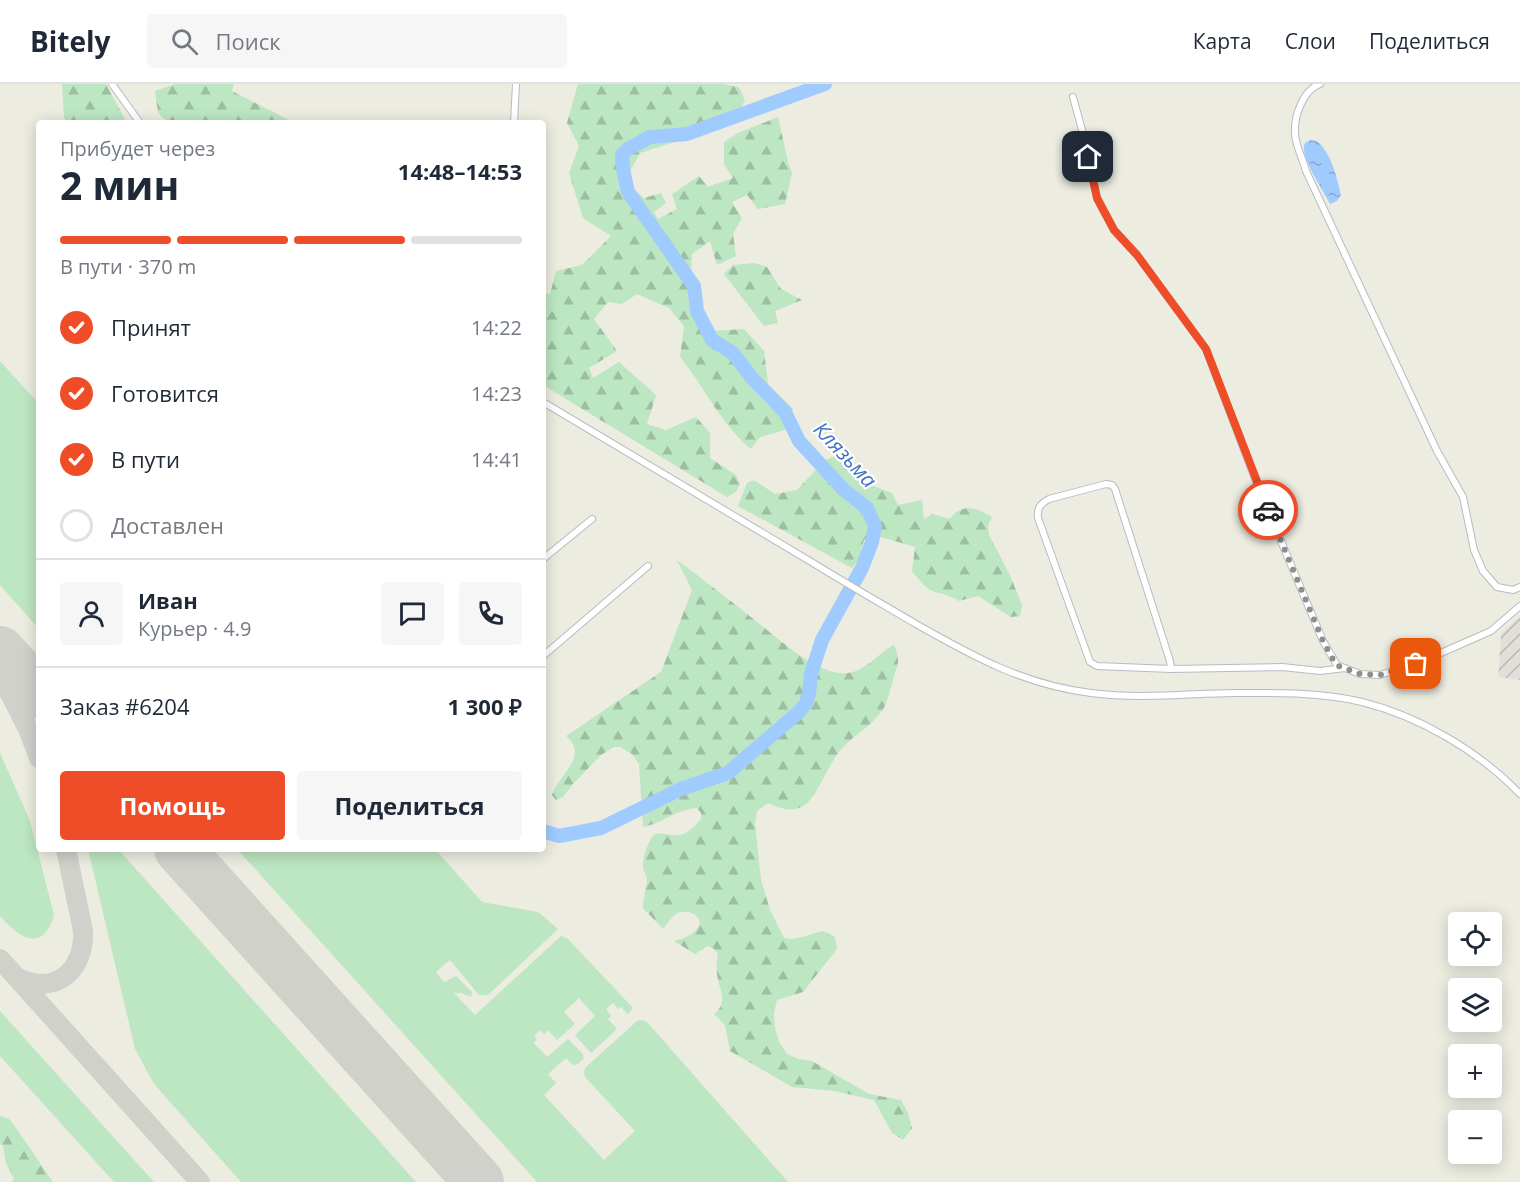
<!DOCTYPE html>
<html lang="ru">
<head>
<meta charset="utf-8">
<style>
  :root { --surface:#fff; --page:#f6f6f7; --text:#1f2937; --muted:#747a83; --line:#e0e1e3; --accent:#ee4d27 }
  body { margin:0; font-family:"Open Sans",sans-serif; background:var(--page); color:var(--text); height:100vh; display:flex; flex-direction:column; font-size:22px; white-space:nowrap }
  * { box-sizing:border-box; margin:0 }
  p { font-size:20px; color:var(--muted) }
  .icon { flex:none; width:33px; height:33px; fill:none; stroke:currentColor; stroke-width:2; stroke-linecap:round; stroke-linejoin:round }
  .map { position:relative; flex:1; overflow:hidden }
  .sheet { position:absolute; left:36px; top:36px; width:510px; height:732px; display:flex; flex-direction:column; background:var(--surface); border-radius:6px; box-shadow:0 3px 15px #0003 }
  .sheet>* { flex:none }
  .fabs { position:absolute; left:1448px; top:828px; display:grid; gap:12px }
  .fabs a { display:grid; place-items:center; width:54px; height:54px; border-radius:6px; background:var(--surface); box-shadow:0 3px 15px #0003; font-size:30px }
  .pin { position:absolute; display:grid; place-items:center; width:51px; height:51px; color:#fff; margin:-26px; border-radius:12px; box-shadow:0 3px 9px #0006 }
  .courier { position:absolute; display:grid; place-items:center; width:60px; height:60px; margin:-30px; border:4px solid #ee4d27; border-radius:50%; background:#fff; color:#222; box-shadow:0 2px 8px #0007 }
  .overview em { font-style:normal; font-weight:700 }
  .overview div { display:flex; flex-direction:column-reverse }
  .overview { display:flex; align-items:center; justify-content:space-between; height:102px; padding:0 24px }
  h1 { font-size:39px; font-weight:700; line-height:45px }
  .bar { display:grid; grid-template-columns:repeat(4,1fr); gap:9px 6px; align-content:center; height:72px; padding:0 24px }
  .bar i { height:8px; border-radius:4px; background:var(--line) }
  .bar .on { background:var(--accent) }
  .bar p { grid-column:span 4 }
  .line { display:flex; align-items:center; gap:15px; padding:0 24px; border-top:2px solid var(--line) }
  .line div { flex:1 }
  .round { display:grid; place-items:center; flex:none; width:63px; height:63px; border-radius:6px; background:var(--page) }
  ol { padding:0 24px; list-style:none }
  li { display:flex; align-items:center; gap:18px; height:66px }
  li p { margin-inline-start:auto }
  li .icon { padding:6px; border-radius:50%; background:var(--accent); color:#fff; stroke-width:4 }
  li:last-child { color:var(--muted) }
  li i { width:33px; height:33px; border:3px solid var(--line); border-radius:50% }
  .action { display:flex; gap:12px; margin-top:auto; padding:12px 24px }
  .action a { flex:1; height:69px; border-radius:6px; background:var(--accent); color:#fff; font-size:24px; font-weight:700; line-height:69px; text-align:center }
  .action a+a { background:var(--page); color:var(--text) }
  header { display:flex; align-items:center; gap:36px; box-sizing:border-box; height:84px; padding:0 30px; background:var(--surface); border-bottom:2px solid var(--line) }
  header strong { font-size:28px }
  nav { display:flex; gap:33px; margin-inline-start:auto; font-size:21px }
  .search { width:420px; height:54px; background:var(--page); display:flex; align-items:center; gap:15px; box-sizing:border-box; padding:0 21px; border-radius:6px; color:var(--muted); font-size:22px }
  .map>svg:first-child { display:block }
  .industrial { fill:url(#industrial-furrows) }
  .grass { fill:#bde6c2 }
  .forest { fill:url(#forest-firs) }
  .water { fill:url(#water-ripples) }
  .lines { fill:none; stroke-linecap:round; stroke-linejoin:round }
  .river { stroke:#a0cbff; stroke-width:14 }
  .taxiway { stroke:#d1d1cc; stroke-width:20 }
  .runway { stroke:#d1d1cc; stroke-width:50 }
  .minor-casing { stroke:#b9bbc1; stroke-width:8 }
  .minor { stroke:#fff; stroke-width:6 }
  .done { stroke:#8d8f8f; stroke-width:6; stroke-dasharray:0 10.8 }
  .route { stroke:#ee4d27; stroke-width:8 }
  .labels { text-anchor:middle; stroke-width:4.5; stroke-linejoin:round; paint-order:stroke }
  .water-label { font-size:21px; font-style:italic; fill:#3f71c6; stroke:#fff }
</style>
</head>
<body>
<header>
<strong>Bitely</strong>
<div class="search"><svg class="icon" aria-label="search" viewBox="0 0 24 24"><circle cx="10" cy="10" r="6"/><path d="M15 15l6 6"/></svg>Поиск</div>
<nav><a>Карта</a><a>Слои</a><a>Поделиться</a></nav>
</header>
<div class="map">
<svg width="1520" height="1098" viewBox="0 0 1520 1098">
  <defs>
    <pattern id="industrial-furrows" width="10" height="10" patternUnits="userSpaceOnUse" patternTransform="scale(1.5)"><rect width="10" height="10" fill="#e1dfd9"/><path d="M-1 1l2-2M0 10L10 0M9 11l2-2" fill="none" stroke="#b9b8b4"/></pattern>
    <pattern id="forest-firs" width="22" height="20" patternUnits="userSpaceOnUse" patternTransform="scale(1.5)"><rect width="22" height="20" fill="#bde6c2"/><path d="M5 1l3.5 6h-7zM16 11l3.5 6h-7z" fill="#9dbea1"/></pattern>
    <pattern id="water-ripples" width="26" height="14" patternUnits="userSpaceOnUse" patternTransform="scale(1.5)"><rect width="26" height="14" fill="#a0cbff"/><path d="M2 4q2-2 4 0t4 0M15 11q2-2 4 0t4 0" fill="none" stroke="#85a8d2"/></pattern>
  </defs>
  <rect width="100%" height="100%" fill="#edece1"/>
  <!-- industrial -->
  <path class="industrial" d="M1520 532V596L1498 593 1501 550Z"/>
  <!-- grass -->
  <path class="grass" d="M0 277 39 320V545L0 501Z
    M0 669 30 737 54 831C43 870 19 854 0 832Z
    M88 765H118L416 1098H241L154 1000 135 965Z
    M237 765H435L482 818 538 828 558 845 488 911H479L450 876 436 888 444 898 456 892 472 908 471 913 461 909H454L475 931 561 852 567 854 633 924 628 930 621 923 618 925 613 919 606 925 611 932 608 935 617 945 591 969 575 951 595 932 579 914 564 928 575 940 557 956 548 946 544 950 540 946 534 952 537 955 534 959 547 973 568 955 582 969 584 974 578 980 573 981 566 974 548 990 556 999 544 1011 604 1076 635 1047 585 993 584 988 586 983 637 937 642 936 647 938 788 1098H537Z
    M0 927 154 1098H114L0 972Z"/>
  <!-- forest -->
  <path class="forest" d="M62 0H106L127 39H68L64 34Z
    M175 0H234L232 7 295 39H169L158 29 155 7Z
    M578 0H723L739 3 745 17 732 40 640 69 630 87 634 105 644 114 661 109 666 119 654 128 658 135 677 125 672 110 699 92 708 103 733 94 724 80V58L738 49 778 33 788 78 792 89 785 120 758 125 747 111 732 118 742 134 733 150 736 172 717 181 710 157 692 170 690 210 712 247 744 245 764 267 768 300 793 325 788 345 760 353 751 365C720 340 705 303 680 273L684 242 669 224 637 210 622 220 608 218 594 235 617 267 589 284 593 294 619 278 656 311 647 340 666 346 696 333 710 349V374L736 391 740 400 736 408 727 413 543 301V209L550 210 556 187 582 181 611 152 583 134 569 89 579 62 567 39Z
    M754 179 767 183 781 205 802 216 775 227 778 239 764 242 724 190 733 181Z
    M843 368 868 400 892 409 898 421 922 416 924 435 932 430 950 435C961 418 978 424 992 433L988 441 989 451 1010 491 1022 521 1020 532 1011 533 978 512 959 517C951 512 944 510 935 508 925 505 918 494 912 487L915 463 874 451 864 456 858 477 852 484 738 422 747 399 754 396 775 410 797 406 824 377Z
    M677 476C704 496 731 517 757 538 779 555 811 585 839 589 863 592 875 571 894 561 901 578 898 579 893 596 890 606 888 618 882 627 870 644 848 654 836 672 828 683 814 717 803 722 791 729 780 724 768 719L757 727 755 740 761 796 770 826 784 854C799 857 809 850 823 847L835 853 837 865 803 908 777 916 774 929 775 943 779 958 787 970 799 975 812 977 869 1010 901 1016 908 1029 912 1044 903 1056 892 1049 874 1016 834 1007 792 1003 730 967 725 941 714 930C729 918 719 906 717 890 716 883 717 876 718 870L714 865 708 862 695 870 674 857C682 855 691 852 696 846 708 834 687 822 676 830 671 834 667 840 663 845L643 824C643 814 646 805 647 796 647 791 644 788 643 783 642 776 649 752 656 750 661 749 666 750 670 751 686 753 691 746 701 735V729L697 724C673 726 664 739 643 743L639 680 632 670 620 663H614L601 671 573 700 563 713 556 716 552 711C559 690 590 672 566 652L661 588 692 506Z
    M0 1032 9 1035 14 1041 53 1098H12L14 1094 6 1079 3 1062 0 1059Z"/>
  <!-- water -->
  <path class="water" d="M1310 56 1317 57C1331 69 1337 93 1341 111L1337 117 1330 120C1324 108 1302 75 1304 63 1304 59 1306 58 1310 56Z"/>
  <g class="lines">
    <!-- river -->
    <path class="river" d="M543 747 559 752 601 744 681 705 728 689 800 627 806 619 809 610 811 590 822 556 862 484 872 458 875 442 867 424 844 406 799 357 785 328 752 294 733 269 712 256 697 227 694 202 628 108 623 85 622 71 628 65 650 53 687 50 698 46 825 0"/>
    <!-- taxiway -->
    <path class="taxiway" d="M0 590 28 645 39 674
      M0 875 200 1098
      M17 893C55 913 85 886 83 847L66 765"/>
    <!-- runway -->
    <path class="runway" d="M0 567 39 610
      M179 765 479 1098"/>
    <defs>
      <path id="minor" d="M112 0 140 39
        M1320 0C1303 6 1294 32 1295 49 1295 61 1303 75 1306 87L1437 367 1463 413 1474 466 1483 487 1497 503 1513 506 1520 503
        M1073 13 1084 53 1097 114 1114 146 1137 171 1206 265 1257 400 1323 557 1337 581 1360 590 1380 591 1416 580 1491 547 1520 522
        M514 39 516 0
        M543 318C633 372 723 426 813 479 847 500 882 520 916 540 974 573 1025 601 1091 609 1138 615 1186 610 1233 609 1275 609 1321 608 1362 618 1419 632 1480 668 1520 710
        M543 475 592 435
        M543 572 648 482
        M1171 585 1170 577 1115 405 1112 401 1106 400 1049 415C1040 420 1037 424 1038 434L1090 578 1097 582 1171 585 1282 583 1320 587 1345 584"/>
    </defs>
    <!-- minor casing -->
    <use href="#minor" class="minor-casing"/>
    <!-- minor -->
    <use href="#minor" class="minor"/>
  </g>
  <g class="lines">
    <!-- done -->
    <path class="done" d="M1268 426 1323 557 1336 581 1360 590 1380 591 1416 580"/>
    <!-- route -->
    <path class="route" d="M1088 73 1097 114 1114 146 1137 171 1206 265 1268 426"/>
  </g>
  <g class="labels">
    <!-- water labels -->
    <g class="water-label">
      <text transform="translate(845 371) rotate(47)" y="7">Клязьма</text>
    </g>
  </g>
</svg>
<div class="fabs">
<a><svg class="icon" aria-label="locate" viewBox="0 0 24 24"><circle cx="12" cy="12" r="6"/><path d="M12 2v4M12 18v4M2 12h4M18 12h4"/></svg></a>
<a><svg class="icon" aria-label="layers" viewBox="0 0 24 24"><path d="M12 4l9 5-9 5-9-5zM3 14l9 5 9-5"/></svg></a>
<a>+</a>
<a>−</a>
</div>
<div class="pin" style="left:1416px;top:580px;background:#ea580c"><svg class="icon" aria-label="bag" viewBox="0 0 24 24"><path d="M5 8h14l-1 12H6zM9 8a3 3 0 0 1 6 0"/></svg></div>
<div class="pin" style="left:1088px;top:73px;background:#1f2937"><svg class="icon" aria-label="home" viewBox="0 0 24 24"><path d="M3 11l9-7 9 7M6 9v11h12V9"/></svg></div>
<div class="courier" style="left:1268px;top:426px"><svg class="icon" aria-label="car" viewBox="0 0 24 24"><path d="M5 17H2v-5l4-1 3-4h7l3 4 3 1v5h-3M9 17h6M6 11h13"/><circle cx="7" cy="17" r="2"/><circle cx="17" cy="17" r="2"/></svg></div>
<section class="sheet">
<div class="overview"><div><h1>2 мин</h1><p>Прибудет через</p></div><em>14:48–14:53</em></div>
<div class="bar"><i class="on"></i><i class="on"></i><i class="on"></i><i></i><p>В пути · 370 m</p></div>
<ol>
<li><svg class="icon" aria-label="check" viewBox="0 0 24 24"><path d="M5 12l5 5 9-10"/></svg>Принят<p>14:22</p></li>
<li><svg class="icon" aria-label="check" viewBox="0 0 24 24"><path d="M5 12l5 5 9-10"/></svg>Готовится<p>14:23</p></li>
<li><svg class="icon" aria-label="check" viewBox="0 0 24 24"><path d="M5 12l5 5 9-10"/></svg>В пути<p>14:41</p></li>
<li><i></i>Доставлен</li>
</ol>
<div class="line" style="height:108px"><a class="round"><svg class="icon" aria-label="person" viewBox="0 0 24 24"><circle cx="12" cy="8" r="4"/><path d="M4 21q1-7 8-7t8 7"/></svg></a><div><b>Иван</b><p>Курьер · 4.9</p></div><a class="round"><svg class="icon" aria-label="chat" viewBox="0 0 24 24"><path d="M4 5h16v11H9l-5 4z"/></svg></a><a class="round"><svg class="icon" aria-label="phone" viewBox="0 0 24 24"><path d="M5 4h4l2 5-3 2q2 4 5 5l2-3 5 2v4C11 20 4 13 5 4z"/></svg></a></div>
<div class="line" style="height:78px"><div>Заказ #6204</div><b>1 300 ₽</b></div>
<div class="action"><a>Помощь</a><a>Поделиться</a></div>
</section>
</div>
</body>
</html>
